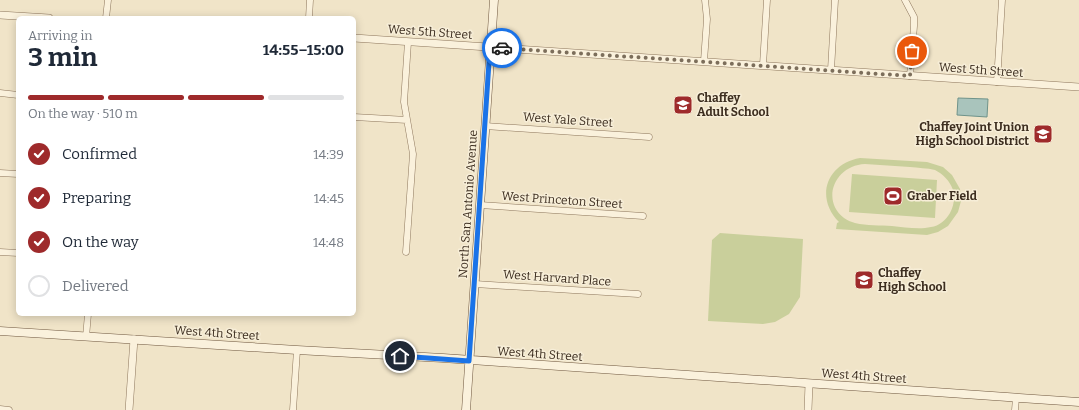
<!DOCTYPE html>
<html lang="en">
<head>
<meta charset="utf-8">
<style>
  :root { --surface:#fff; --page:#f2f2f3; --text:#1f2937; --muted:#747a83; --line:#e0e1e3; --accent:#9e2a2b }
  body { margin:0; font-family:Bitter,serif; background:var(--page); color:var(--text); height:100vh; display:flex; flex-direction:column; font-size:15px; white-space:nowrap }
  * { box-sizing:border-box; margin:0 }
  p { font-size:13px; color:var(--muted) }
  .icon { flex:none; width:22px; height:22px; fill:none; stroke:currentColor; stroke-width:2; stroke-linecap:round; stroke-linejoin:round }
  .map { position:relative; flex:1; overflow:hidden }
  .drawer { position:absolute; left:16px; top:16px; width:340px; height:300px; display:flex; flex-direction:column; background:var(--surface); border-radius:6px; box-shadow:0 2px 10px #0003 }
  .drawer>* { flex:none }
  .pin { position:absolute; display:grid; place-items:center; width:34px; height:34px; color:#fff; margin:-17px; border:2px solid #fff; border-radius:50%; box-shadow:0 1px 4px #0007 }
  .courier { position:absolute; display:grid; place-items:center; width:40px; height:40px; margin:-20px; border:3px solid #1a73e8; border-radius:50%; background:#fff; color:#222; box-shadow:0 1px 5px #0007 }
  .headline em { font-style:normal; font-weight:700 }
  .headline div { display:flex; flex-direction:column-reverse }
  .headline { display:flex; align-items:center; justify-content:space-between; height:68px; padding:0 12px }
  h1 { font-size:26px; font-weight:700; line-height:30px }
  .bar { display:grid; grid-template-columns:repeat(4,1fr); gap:6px 4px; align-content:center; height:48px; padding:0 12px }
  .bar i { height:5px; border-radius:3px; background:var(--line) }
  .bar .selected { background:var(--accent) }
  .bar p { grid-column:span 4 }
  ol { padding:0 12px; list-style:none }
  li { display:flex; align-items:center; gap:12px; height:44px }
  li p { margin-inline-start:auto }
  li .icon { padding:4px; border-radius:50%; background:var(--accent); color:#fff; stroke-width:4 }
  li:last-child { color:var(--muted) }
  li i { width:22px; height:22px; border:2px solid var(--line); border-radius:50% }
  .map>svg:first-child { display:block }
  .green { fill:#c9cf9b; fill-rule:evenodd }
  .water { fill:#a9c4bc; stroke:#6f938a }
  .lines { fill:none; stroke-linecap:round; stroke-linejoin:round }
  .minor-casing { stroke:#8d765c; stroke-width:7 }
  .tertiary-casing { stroke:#8d765c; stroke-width:8 }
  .secondary-casing { stroke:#6f573f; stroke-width:9 }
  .minor { stroke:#faf1dc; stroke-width:6 }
  .tertiary { stroke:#faf1dc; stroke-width:7 }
  .secondary { stroke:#faf1dc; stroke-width:8 }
  .done { stroke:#7c6e5b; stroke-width:4; stroke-dasharray:0 7.2 }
  .route { stroke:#1a73e8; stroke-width:5 }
  .labels { text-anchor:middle; stroke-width:3; stroke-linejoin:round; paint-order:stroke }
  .street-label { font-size:12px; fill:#3d2e20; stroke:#f7eed8 }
  .poi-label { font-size:12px; font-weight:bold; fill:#3d2e20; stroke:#f7eed8; text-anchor:start }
</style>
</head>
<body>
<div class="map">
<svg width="1079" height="410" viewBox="0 0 1079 410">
  <rect width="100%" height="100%" fill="#f0e4c8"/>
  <!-- green -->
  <path class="green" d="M860 158 927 162 943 167 952 175 960 189 961 201 958 212 948 226 938 232 927 235 836 229 837 223 839 222C815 198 826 164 860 158ZM865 164C880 165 895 166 910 167 918 168 927 168 935 170 943 174 950 181 953 190 955 197 954 206 950 213 946 220 939 226 931 227 919 230 904 227 892 226 880 225 867 226 855 223 851 222 847 220 844 218 820 199 836 165 865 164Z
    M852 174 937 180 935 218 849 212Z
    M720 233 803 239 800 297 789 314 775 322 763 324 708 321 712 240Z"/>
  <!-- water -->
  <path class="water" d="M958 98 988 99 987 117 957 115Z"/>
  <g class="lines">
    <defs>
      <path id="minor" d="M905 0 914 17V26L910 76
        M106 18 108 0
        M309 18 310 0
        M704 61 707 19 705 0
        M763 65 767 0
        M831 70 835 0
        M997 82 1002 0
        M0 93 18 95
        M354 117 407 120
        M485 126 649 137
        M0 173 18 174
        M480 205 643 216
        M0 252 18 253
        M406 252 413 154 404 102 408 42
        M475 284 638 294
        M86 337 88 314
        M0 409 9 410
        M293 410 297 350
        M1015 410 1016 398"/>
      <path id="tertiary" d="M0 15 49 18
        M354 38 1079 87
        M129 410 134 339
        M808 410 809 384"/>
      <path id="secondary" d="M0 331 297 350 443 358 1079 402
        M466 410 494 0"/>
    </defs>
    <!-- minor casing -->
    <use href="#minor" class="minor-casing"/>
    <!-- tertiary casing -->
    <use href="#tertiary" class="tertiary-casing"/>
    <!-- secondary casing -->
    <use href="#secondary" class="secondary-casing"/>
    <!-- minor -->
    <use href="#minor" class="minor"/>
    <!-- tertiary -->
    <use href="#tertiary" class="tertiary"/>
    <!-- secondary -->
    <use href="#secondary" class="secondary"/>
  </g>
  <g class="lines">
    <!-- done -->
    <path class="done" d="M502 48 910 76 912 51"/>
    <!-- route -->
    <path class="route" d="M400 356 469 361 490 47 502 48"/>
  </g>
  <!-- icons -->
  <defs>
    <symbol id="school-square" viewBox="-11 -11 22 22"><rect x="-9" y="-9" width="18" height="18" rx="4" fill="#9e2a2b" stroke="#f7eed8"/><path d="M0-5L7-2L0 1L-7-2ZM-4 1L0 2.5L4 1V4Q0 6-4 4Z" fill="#fff"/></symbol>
    <symbol id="stadium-square" viewBox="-11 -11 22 22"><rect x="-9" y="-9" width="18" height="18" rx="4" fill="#9e2a2b" stroke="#f7eed8"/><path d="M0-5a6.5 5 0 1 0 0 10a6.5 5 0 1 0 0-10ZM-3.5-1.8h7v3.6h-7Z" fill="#fff"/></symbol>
  </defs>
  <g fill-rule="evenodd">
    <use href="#school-square" x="672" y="94" width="22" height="22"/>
    <use href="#school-square" x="1032" y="123" width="22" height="22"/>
    <use href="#stadium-square" x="882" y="185" width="22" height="22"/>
    <use href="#school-square" x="853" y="269" width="22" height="22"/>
  </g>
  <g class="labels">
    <!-- street labels -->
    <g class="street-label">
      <text transform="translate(430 32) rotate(4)" y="4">West 5th Street</text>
      <text transform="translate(981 70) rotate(4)" y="4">West 5th Street</text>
      <text transform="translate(568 120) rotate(4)" y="4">West Yale Street</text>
      <text transform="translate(562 200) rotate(4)" y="4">West Princeton Street</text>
      <text transform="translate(468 204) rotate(-86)" y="4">North San Antonio Avenue</text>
      <text transform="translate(557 278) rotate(4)" y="4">West Harvard Place</text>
      <text transform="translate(217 333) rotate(4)" y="4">West 4th Street</text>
      <text transform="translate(540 354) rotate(4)" y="4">West 4th Street</text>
      <text transform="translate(864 376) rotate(4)" y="4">West 4th Street</text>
    </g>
    <!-- poi labels -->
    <g class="poi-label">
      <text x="697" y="102">Chaffey<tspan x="697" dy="14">Adult School</tspan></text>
      <text x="1029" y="131" text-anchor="end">Chaffey Joint Union<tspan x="1029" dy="14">High School District</tspan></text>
      <text x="907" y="200">Graber Field</text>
      <text x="878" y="277">Chaffey<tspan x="878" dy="14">High School</tspan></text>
    </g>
  </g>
</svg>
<div class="pin" style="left:912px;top:51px;background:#ea580c"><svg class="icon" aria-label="bag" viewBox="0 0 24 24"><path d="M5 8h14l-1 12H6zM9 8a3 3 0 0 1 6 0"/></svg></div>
<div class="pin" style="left:400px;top:356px;background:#1f2937"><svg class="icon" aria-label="home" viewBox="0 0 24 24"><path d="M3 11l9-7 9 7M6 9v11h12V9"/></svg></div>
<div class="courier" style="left:502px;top:48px"><svg class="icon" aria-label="car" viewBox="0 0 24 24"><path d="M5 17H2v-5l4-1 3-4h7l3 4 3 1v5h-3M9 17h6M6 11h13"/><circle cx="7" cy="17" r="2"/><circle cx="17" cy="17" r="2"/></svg></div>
<section class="drawer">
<div class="headline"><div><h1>3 min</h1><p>Arriving in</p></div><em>14:55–15:00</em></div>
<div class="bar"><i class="selected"></i><i class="selected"></i><i class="selected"></i><i></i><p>On the way · 510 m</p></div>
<ol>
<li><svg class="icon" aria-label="check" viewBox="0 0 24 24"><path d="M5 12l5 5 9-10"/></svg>Confirmed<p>14:39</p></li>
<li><svg class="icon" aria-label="check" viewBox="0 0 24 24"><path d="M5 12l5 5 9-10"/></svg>Preparing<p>14:45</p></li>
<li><svg class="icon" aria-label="check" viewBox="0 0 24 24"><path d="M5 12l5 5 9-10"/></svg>On the way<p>14:48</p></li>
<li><i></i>Delivered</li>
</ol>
</section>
</div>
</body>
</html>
